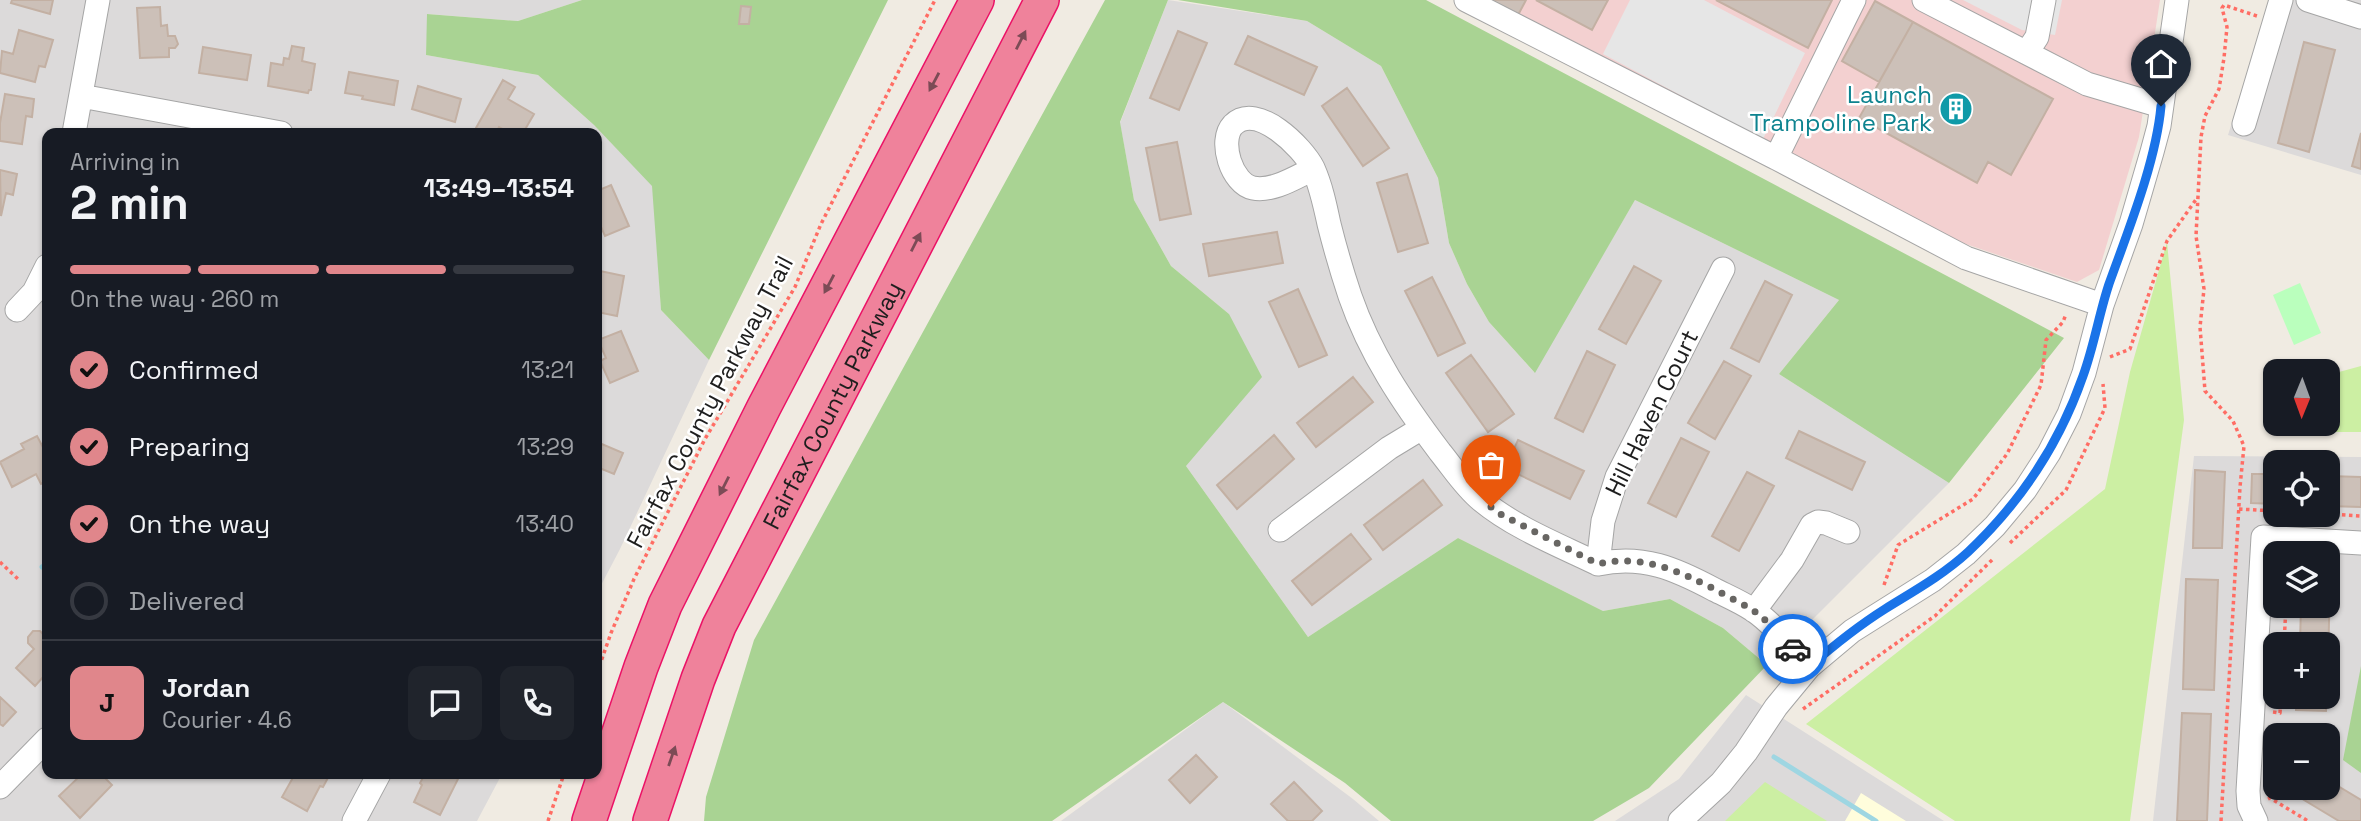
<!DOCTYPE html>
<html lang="en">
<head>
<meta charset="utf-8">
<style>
  :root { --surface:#171b24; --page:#20242c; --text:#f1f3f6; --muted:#9ea1a6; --line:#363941; --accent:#e0868b }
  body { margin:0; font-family:"Space Grotesk",sans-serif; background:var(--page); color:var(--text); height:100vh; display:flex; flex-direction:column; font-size:26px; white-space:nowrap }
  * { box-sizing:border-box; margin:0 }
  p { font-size:23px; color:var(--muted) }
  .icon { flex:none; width:38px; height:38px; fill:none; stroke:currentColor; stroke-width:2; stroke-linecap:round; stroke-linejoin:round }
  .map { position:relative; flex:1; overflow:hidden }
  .side { position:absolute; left:42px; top:128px; width:560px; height:651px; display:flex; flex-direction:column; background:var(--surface); border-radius:14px; box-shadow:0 2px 5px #0004 }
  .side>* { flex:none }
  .needle { width:46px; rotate:181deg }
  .controls { position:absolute; left:2263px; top:359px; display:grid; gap:14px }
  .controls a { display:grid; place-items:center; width:77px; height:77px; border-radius:14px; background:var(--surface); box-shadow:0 2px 5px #0004; font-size:35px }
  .pin { position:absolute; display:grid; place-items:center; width:60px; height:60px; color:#fff; margin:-72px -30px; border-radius:50% 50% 50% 0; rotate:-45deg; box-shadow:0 0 7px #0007 }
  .pin .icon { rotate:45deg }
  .courier { position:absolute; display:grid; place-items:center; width:70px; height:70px; margin:-35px; border:5px solid #1a73e8; border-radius:50%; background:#fff; color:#222; box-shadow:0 2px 9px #0007 }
  .overview em { font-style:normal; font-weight:700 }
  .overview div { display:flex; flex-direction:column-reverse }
  .overview { display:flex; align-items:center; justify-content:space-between; height:119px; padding:0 28px }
  h1 { font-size:46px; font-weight:700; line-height:52px }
  .bar { display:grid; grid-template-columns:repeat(4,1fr); gap:10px 7px; align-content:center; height:84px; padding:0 28px }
  .bar i { height:9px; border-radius:5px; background:var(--line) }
  .bar .active { background:var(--accent) }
  .bar p { grid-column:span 4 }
  .line { display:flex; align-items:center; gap:18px; padding:0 28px; border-top:2px solid var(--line) }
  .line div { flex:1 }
  .round { display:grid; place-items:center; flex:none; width:74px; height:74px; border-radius:14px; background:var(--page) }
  ol { padding:0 28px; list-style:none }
  li { display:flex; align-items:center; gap:21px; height:77px }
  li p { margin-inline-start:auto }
  li .icon { padding:7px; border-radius:50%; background:var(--accent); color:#111; stroke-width:4 }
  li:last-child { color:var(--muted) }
  li i { width:38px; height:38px; border:4px solid var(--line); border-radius:50% }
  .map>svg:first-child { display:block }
  .residential { fill:#dcdada; fill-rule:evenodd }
  .commercial { fill:#f3d0d0 }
  .education { fill:#fffddc }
  .grass { fill:#ccefa3 }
  .forest { fill:#a9d393 }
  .park { fill:#baffbd }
  .parking { fill:#e6e6e6 }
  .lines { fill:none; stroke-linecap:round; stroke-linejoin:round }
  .stream { stroke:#9ed6e2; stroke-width:5 }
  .building { fill:#ccc0b8; stroke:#c3b0a3; stroke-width:2 }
  .minor-casing { stroke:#a5a5a5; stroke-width:25 }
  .highway-casing { stroke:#eb1266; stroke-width:36 }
  .path { stroke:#ff6d64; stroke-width:3.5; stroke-dasharray:3.5 3.5; stroke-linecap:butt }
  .minor { stroke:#fff; stroke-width:23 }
  .highway { stroke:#ef829b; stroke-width:33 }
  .oneway { fill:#7c4b56 }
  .done { stroke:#686663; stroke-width:7; stroke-dasharray:0 12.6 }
  .route { stroke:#1a73e8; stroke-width:9 }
  .labels { text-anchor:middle; stroke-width:5; stroke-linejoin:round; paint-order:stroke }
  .culture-label { font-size:24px; fill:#0d838f; stroke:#fff; text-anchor:end }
  .street-label { font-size:24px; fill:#1e1e1e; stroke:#fff }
</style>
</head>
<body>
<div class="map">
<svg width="2361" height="821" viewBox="0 0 2361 821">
  <rect width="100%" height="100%" fill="#f0ebe2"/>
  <!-- residential -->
  <path class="residential" d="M0 0H582L518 21 428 14 426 55 538 75 594 125 653 186 661 310 709 360 620 549 597 593V133H47V774H502L477 821H0Z
    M1168 0 1307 21 1381 66 1438 178 1449 243 1467 284 1489 322 1534 372 1635 200 1839 300 1779 374 1949 483 1767 665 1723 628 1670 599 1603 611 1458 538 1308 637 1186 466 1229 314 1171 266 1134 200 1120 123Z
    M2271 0H2361V175L2228 135Z
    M2194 456 2361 457V821H2153ZM2275 462H2328V514H2275ZM2275 553H2328V606H2275ZM2275 644H2328V696H2275ZM2275 735H2328V788H2275Z
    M1746 695 1944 821H1615L1679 779Z
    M1223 702 1353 799 1379 821H1061Z"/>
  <!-- commercial -->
  <path class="commercial" d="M1485 0H2160L2139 137 2099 270 2077 282 1960 242Z"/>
  <!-- education -->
  <path class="education" d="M1861 793 1906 821H1845Z"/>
  <!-- grass -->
  <path class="grass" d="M2167 242 2184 420 2130 821H1955L1806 724 2105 489 2130 372Z
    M2361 366V432H2306L2296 424H2328V375Z
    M1765 782 1827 821H1725Z"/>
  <!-- forest -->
  <path class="forest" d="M582 0H888L709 360 661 310 652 186 594 125 538 75 426 55 427 14 518 21Z
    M1105 0H1168L1120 122 1134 200 1171 266 1229 314 1262 377 1186 466 1308 637 1458 538 1603 611 1670 599 1723 628 1767 665 1649 788 1593 821H1391L1345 783 1223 702 1052 821H704L706 797 754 640Z
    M1178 0H1426L2064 338 1949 483 1779 374 1839 300 1635 200 1535 373 1489 322 1467 284 1449 243 1438 178 1381 66 1307 21Z
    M2361 666V773L2343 760Z"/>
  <!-- park -->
  <path class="park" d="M2300 283 2321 333 2294 345 2273 295Z"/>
  <!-- parking -->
  <path class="parking" d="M1630 0H1704L1805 53 1763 139 1603 54Z
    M1963 0H2062L2055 35 2022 30Z"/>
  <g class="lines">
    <!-- stream -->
    <path class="stream" d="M42 567 47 564
      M1774 757 1876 821"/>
  </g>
  <!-- building -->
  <path class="building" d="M12 0H53L50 14 11 3Z
    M1485 0H1526L1517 17Z
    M1536 0H1608L1592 30Z
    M1716 0H1832L1808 48Z
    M1875 1 1913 22 1879 82 1842 61Z
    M741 6 751 7 749 24H739Z
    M160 7 161 26 167 25 168 36H175L178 44 175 48H169V57L140 58 137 8Z
    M1913 22 2053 99 2011 175 1988 162 1977 183 1859 118Z
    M19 30 53 40 45 67 39 66 35 82 0 73 2 51 13 54Z
    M1178 31 1207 43 1179 110 1150 98Z
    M1248 36 1317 67 1304 95 1235 64Z
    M2304 42 2335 50 2309 152 2278 143Z
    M292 46 304 48 302 61 315 64 311 90H309L308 93 268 86 271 63 283 65 284 58 289 59Z
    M203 47 251 55 247 80 199 73Z
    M349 72 398 81 394 105 362 99 363 96 345 93Z
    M503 80 515 87 508 99 534 114 523 133H510L499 127 496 133H484L476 128Z
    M418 86 461 99 455 122 412 109Z
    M1347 88 1389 148 1363 166 1322 106Z
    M5 94 34 99 32 117 26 116 22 144 0 141V123Z
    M2361 133V169L2352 166Z
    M1177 142 1191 214 1160 220 1146 148Z
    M0 170 17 174 13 195 6 193 1 216Z
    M1407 174 1428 243 1398 252 1377 183Z
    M611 185 629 226 605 236 598 220H597V191Z
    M1277 232 1283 263 1209 276 1203 244Z
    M1634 266 1661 281 1626 344 1599 329Z
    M600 271 624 276 617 316 597 312V285Z
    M1432 277 1465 343 1438 356 1405 291Z
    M1765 281 1792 295 1759 362 1731 348Z
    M1298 289 1327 355 1299 367 1269 302Z
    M621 331 638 371 610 383 600 361 606 358 598 340Z
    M1587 351 1615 365 1583 432 1555 418Z
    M1471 355 1514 414 1488 432 1446 373Z
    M1724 361 1751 376 1715 439 1688 423Z
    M1353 377 1373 402 1316 447 1297 423Z
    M1799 431 1865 462 1852 490 1786 458Z
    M1274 435 1294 459 1237 509 1217 485Z
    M37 436 47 455V481L41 484 36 474 12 487 0 462 24 449 21 444Z
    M1681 438 1709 452 1676 517 1648 503Z
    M1518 440 1584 471 1570 499 1505 468Z
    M597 442 623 453 614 474 597 467Z
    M2195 470 2225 472 2222 548H2193Z
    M1747 472 1774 486 1739 551 1712 536Z
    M2252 474H2275V504L2251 503Z
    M2328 476 2361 477V507L2328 506Z
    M1423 480 1442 505 1383 550 1364 525Z
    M1351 534 1371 559 1312 605 1292 581Z
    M2328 578H2330L2328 666V644H2300L2301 606H2328Z
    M2186 579 2218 580 2214 690 2183 689Z
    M33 631H40L47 638V675L45 677 44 676 35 686 16 668 34 649 28 643V637Z
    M2296 696H2327L2326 711 2296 710Z
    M0 697 16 712 3 726 0 724Z
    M2182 713 2211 714 2207 821H2177Z
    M1196 755 1217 777 1190 803 1169 780Z
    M77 774H101L112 785 80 818 59 796 80 776Z
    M295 774H330L323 787 320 786 307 811 282 797Z
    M425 774 460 775 440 815 414 802 422 785 420 783Z
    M2328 780 2361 800V821H2339L2284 788H2328Z
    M1294 782 1322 811 1312 821H1288L1271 804Z"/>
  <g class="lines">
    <defs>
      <path id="minor" d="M1466 0 1776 158
        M1854 0 1776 158 1966 258 2102 305
        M1924 0 2087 84 2161 106
        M2308 0 2361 17
        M2027 52 2037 37 2044 0
        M81 96 281 133
        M2244 124 2281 0
        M74 133 98 0
        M1313 169C1296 177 1273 192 1253 188 1232 184 1218 141 1233 125 1257 101 1303 148 1313 168 1321 186 1325 205 1329 224 1335 248 1342 272 1350 296 1370 354 1403 403 1440 452 1453 468 1465 487 1481 500 1515 528 1559 545 1598 564 1642 554 1676 569 1715 590 1727 596 1741 602 1753 610 1774 624 1792 648 1809 667
        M17 310 34 292 47 266
        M1280 530 1389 448 1422 428
        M1598 564 1603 521 1617 477 1723 269
        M1754 611 1792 560 1812 525 1818 522 1826 523 1848 532
        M0 787 47 739
        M354 821 379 774
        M1680 821 1721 783 1746 752 1776 707 1809 667 1852 631 1933 580 1966 554 1995 526 2025 490 2049 453 2069 414 2084 373 2102 305 2131 224 2152 152 2159 126 2177 0
        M2256 821 2249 806 2248 791 2263 537 2361 543"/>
      <g id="highway">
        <path d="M589 821 641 667 665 605 764 407 977 0"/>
        <path id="s1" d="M650 821 698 679 719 626 1042 0"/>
      </g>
    </defs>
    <!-- minor casing -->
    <use href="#minor" class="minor-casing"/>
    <!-- highway casing -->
    <use href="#highway" class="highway-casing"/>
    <!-- path -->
    <path class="path" d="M2110 357 2130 349 2167 241 2197 198
      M2239 509 2275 511
      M2328 514 2361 516
      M2010 543 2066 490 2105 408 2103 384
      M0 562 19 580
      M1884 585 1898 545 1973 499 2007 454 2041 385 2046 340 2063 322 2066 314
      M2284 644 2286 606
      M597 673 611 633 634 579 705 439 795 287 821 224 935 0
      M1803 709 1935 616 1994 558
      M2273 712 2280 713 2281 696
      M2268 799 2270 798 2308 821
      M548 821 564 774
      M2221 821 2240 487 2244 446 2233 421 2205 391 2200 327 2204 289 2196 236 2201 137 2205 116 2219 89 2224 58 2227 27 2222 8 2224 5 2257 16"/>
    <!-- minor -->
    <use href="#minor" class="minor"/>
    <!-- highway -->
    <use href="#highway" class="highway"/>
  </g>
  <!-- one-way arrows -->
  <defs><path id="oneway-solid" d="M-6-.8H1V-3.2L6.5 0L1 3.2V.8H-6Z" transform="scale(1.75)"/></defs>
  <g class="oneway">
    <use href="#oneway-solid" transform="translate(1021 40) rotate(-63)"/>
    <use href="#oneway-solid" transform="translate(934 82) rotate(118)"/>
    <use href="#oneway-solid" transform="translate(916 242) rotate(-63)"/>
    <use href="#oneway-solid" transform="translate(829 284) rotate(118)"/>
    <use href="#oneway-solid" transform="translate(724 486) rotate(117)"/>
    <use href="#oneway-solid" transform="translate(672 756) rotate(-71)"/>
  </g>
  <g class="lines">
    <!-- done -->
    <path class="done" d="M1491 507 1502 515 1598 564C1642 554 1677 570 1716 590 1728 597 1742 603 1754 611 1768 621 1781 636 1793 649"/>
    <!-- route -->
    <path class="route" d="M1793 649 1809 667C1833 646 1858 626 1885 609 1914 591 1943 575 1968 552 2021 502 2059 445 2083 376 2094 346 2099 314 2109 284 2128 231 2156 162 2161 106"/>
  </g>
  <!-- icons -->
  <defs>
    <symbol id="building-disc" viewBox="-11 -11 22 22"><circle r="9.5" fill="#0f9aa8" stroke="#fff"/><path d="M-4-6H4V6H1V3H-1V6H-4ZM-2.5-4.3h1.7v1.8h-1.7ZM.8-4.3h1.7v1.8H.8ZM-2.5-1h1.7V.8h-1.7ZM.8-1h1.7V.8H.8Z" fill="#fff"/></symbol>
  </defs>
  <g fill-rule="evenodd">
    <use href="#building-disc" x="1937" y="90" width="38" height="38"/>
  </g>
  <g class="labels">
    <!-- culture labels -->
    <g class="culture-label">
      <text x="1932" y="103">Launch<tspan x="1932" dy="28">Trampoline Park</tspan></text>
    </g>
    <!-- street labels -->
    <g class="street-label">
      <text transform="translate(710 402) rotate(-62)" y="8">Fairfax County Parkway Trail</text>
      <text dy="8" stroke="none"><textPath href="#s1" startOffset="455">Fairfax County Parkway</textPath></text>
      <text transform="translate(1652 413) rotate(-64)" y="8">Hill Haven Court</text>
    </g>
  </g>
</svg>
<div class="controls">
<a><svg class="needle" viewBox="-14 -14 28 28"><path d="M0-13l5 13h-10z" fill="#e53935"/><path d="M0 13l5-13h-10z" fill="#9ea1a6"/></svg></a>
<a><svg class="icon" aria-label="locate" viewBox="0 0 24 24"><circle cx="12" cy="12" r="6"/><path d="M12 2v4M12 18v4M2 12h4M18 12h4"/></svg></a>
<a><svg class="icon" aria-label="layers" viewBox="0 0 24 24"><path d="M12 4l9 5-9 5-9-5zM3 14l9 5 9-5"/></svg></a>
<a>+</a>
<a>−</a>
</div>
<div class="pin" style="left:1491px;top:507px;background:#ea580c"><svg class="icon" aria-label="bag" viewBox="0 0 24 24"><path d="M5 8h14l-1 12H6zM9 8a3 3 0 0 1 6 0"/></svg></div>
<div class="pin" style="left:2161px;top:106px;background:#1f2937"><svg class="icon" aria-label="home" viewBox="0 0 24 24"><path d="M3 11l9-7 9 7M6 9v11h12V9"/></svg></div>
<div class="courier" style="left:1793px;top:649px"><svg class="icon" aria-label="car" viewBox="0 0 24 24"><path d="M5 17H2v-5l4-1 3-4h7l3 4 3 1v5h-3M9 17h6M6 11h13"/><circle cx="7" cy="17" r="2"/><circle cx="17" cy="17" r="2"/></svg></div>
<section class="side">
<div class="overview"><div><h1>2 min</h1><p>Arriving in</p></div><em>13:49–13:54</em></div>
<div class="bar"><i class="active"></i><i class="active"></i><i class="active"></i><i></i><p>On the way · 260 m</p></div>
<ol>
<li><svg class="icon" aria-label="check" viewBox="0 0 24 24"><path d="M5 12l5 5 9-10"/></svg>Confirmed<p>13:21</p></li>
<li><svg class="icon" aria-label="check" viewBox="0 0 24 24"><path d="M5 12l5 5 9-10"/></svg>Preparing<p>13:29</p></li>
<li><svg class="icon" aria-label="check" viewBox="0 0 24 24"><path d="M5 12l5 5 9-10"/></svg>On the way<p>13:40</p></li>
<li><i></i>Delivered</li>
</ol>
<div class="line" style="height:126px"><b class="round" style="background:var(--accent);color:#111">J</b><div><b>Jordan</b><p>Courier · 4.6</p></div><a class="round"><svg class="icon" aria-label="chat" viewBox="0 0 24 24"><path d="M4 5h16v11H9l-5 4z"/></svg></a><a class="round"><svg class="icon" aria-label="phone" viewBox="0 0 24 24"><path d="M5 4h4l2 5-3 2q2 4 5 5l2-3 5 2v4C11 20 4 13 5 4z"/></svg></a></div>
</section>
</div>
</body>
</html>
